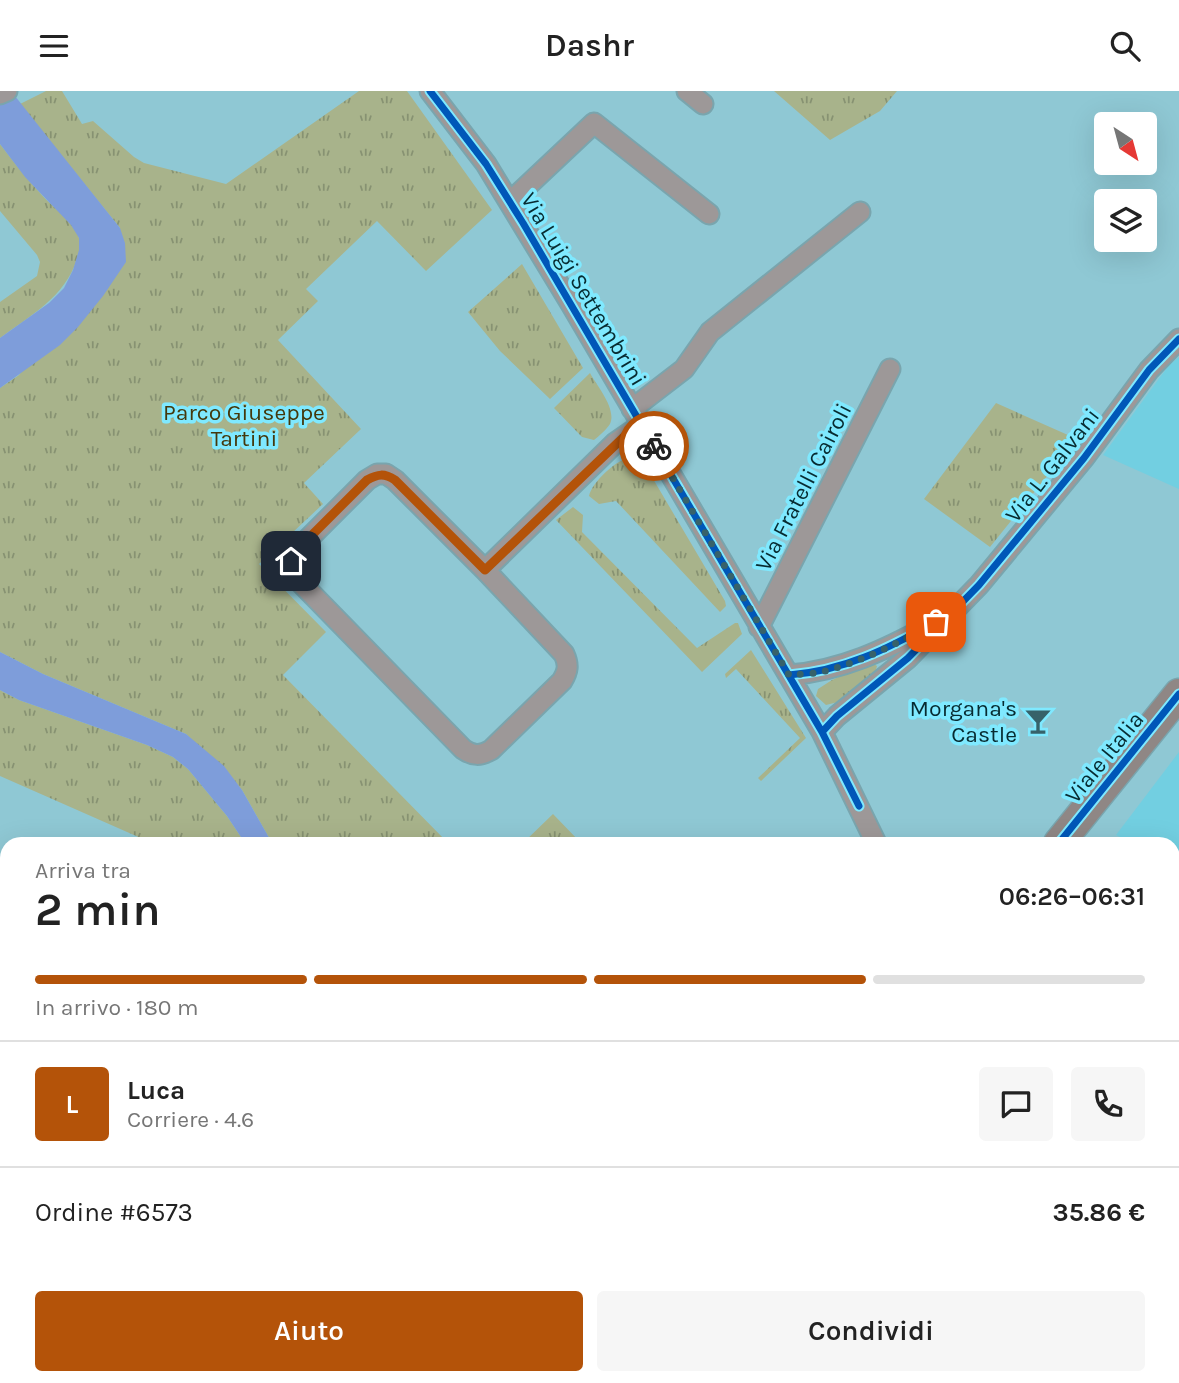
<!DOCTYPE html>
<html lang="it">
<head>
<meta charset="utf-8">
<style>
  :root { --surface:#fff; --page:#f6f6f6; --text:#222; --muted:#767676; --line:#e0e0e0; --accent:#b45309 }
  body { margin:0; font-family:Karla,sans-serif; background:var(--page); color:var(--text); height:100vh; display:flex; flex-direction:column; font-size:26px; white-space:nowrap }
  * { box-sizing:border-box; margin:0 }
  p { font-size:23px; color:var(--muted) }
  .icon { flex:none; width:38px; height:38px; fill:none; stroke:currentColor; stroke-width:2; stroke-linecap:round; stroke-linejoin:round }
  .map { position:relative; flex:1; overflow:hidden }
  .drawer { position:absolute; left:0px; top:746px; width:1180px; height:548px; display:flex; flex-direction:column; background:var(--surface); border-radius:21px 21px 0 0; box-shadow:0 7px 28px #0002 }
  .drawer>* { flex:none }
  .needle { width:46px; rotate:144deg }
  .buttons { position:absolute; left:1094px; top:21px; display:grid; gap:14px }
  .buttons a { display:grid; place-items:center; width:63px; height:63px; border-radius:7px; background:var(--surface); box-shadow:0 7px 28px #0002; font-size:35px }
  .pin { position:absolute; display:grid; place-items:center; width:60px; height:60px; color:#fff; margin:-30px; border-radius:14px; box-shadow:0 4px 10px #0006 }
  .courier { position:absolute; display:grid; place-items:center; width:70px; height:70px; margin:-35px; border:5px solid #b45309; border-radius:50%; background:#fff; color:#222; box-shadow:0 2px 9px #0007 }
  .overview em { font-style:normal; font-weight:600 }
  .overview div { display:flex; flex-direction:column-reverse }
  .overview { display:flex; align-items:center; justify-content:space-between; height:119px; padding:0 35px }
  h1 { font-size:46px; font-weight:600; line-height:52px }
  .bar { display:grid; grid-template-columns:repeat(4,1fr); gap:10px 7px; align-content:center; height:84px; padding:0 35px }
  .bar i { height:9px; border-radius:5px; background:var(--line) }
  .bar .selected { background:var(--accent) }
  .bar p { grid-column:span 4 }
  .line { display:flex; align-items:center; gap:18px; padding:0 35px; border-top:2px solid var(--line) }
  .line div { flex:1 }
  .round { display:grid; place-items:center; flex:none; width:74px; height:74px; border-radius:7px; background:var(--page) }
  .cta { display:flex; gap:14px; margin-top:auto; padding:14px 35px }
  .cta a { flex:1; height:80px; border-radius:7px; background:var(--accent); color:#fff; font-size:28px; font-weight:600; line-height:80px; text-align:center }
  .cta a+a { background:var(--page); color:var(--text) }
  header { display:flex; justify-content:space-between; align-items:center; height:91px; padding:0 35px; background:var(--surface); font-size:32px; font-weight:600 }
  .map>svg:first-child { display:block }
  .built { fill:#72cfe1 }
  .grass { fill:url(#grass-tufts) }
  .water { fill:#7e9dda }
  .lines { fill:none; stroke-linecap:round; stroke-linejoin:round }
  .street-casing { stroke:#79a5ae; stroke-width:23 }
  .primary-casing { stroke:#79a5ae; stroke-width:33 }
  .street { stroke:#9d9898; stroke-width:19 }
  .primary { stroke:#8f8785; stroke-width:30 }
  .cycleway-casing { stroke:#7fe9ff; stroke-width:11 }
  .cycleway { stroke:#0057b8; stroke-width:7 }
  .done { stroke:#37626a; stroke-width:7; stroke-dasharray:0 12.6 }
  .route { stroke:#b45309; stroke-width:9 }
  .labels { text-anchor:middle; stroke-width:7; stroke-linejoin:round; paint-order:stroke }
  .street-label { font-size:23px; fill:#072b31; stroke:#7fe9ff }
  .park-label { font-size:23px; fill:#44380c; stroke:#7fe9ff }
  .poi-label { font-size:23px; fill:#072b31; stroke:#7fe9ff; text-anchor:end }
</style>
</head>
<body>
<header><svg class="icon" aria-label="menu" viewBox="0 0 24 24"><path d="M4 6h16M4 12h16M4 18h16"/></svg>Dashr<svg class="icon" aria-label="search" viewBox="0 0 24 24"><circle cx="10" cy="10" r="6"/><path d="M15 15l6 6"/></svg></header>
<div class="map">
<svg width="1179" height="1292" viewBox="0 0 1179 1292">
  <defs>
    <pattern id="grass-tufts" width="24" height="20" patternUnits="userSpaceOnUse" patternTransform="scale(1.75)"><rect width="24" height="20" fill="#a8b38b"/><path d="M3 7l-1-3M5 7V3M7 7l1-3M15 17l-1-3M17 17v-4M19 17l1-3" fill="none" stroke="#879272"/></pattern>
  </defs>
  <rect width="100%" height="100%" fill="#8fc8d4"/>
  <!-- built -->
  <path class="built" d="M1179 266V398L1103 364 1169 274Z
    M1179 661V775L1173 772 1172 752H1133L1116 744Z
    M0 889 7 891V964L0 976Z
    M169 1286H296L293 1290 295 1292H171L167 1288Z
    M315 1286H562L569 1292H319Z"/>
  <!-- grass -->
  <path class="grass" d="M46 0H62L82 33 93 30 134 66 144 72 226 93 359 0H407L492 119 426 180 377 130 306 198 318 210 278 249 361 338 304 392 323 413 259 473 326 541 283 584 448 752H272L242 699 186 643 43 583 0 561V297L19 284 120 137 20 13Z
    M774 0H897L880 20 830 49Z
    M0 53C13 70 26 87 41 103 52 116 75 130 79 147 81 154 79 162 77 168 65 206 30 225 0 247V211L37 185 40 171 37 164 0 120Z
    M522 173 583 277 550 308 500 260 468 221Z
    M590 282C597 295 617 318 610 333 606 339 599 345 594 349L582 346 554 317Z
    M996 312 1077 348 990 456 924 408Z
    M631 366 641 370 649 381 725 510 726 515 720 521 616 410 599 413 589 405C592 391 617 368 631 366Z
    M573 416 583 424 582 441 697 557 735 532H738L742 543 702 581 556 429Z
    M751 559 806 647 761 690 758 687 800 647 736 578 726 587 725 583Z
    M867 573H874L877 575 875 582 838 611 826 614 816 605 818 598 832 589Z
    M0 599 19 609 147 654 173 666 188 678 227 725 245 752H152L0 685Z
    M553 723 581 752H523Z
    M726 1286H997L999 1292H733Z"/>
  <!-- water -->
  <path class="water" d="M0 0H11L120 137 125 152 126 171 103 205 78 236 60 254 0 297V247L49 212 64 197 73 179 79 159V147L71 134 25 86 0 53Z
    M0 561 43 583 186 643 224 675 242 699 272 752H245L227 725 188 678 173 666 147 654 19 609 0 599Z"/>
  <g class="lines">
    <defs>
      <path id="street" d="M430 0 486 73 571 213 822 641 876 752
        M687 0 703 13
        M0 3 7 0
        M510 111 594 32 709 123
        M632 318 684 278 710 241 860 121
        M377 383H386L395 389 485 479 564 563C569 574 568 580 562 590L491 659C480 665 473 665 463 658L300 491C293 481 289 474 294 462L367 389Z
        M485 479 615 352 641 334
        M759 536 890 278
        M789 584C841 580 885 559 931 534
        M822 641 837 625 908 567 979 494 1084 367 1149 279 1179 248
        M0 878 7 880
        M1172 987 1179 979
        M0 1106 7 1095
        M700 1286 707 1292
        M1141 1286 1142 1292"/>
      <path id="primary" d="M1059 752 1179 603
        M633 1292 637 1286"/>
    </defs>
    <!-- street casing -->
    <use href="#street" class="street-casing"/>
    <!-- primary casing -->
    <use href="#primary" class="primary-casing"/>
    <!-- street -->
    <use href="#street" class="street"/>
    <!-- primary -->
    <use href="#primary" class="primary"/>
    <defs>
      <path id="cycleway" d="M430 0 486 73 523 132 822 641 859 715
        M789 584C843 580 888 558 935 531
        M822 641 837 625 908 567 979 494 1084 367 1149 279 1179 248
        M1059 752 1179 603"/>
    </defs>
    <!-- cycleway casing -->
    <use href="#cycleway" class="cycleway-casing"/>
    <!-- cycleway -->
    <use href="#cycleway" class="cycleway"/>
  </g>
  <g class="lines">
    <!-- done -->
    <path class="done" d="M654 355 789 584C799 583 811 583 821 581 862 571 900 551 936 531"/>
    <!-- route -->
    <path class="route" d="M291 470 294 462 367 389C378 383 384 382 395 389L485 479 629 341 641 334 654 355"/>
  </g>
  <!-- icons -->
  <defs>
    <symbol id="bar-bare" viewBox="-9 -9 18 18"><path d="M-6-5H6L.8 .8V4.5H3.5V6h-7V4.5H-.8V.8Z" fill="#37626a" stroke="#7fe9ff" stroke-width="2.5" paint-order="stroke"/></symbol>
  </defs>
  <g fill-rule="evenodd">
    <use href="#bar-bare" x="1019" y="611" width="38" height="38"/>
  </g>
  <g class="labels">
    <!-- street labels -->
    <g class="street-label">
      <text transform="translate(584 198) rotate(59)" y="8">Via Luigi Settembrini</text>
      <text transform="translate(1052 374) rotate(-52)" y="8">Via L. Galvani</text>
      <text transform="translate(803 396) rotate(-63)" y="8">Via Fratelli Cairoli</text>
      <text transform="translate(1104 666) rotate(-51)" y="8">Viale Italia</text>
    </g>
    <!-- park labels -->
    <g class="park-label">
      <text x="244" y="329">Parco Giuseppe<tspan x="244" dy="26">Tartini</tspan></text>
    </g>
    <!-- poi labels -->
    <g class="poi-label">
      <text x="1017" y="625">Morgana's<tspan x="1017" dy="26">Castle</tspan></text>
    </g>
  </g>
</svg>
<div class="buttons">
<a><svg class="needle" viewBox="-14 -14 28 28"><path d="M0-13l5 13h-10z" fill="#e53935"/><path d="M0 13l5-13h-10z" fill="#767676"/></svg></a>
<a><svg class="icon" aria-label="layers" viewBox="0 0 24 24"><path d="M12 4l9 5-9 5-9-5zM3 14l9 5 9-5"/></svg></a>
</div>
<div class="pin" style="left:936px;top:531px;background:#ea580c"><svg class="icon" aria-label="bag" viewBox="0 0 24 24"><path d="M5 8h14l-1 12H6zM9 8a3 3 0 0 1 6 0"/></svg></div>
<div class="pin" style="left:291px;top:470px;background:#1f2937"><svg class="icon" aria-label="home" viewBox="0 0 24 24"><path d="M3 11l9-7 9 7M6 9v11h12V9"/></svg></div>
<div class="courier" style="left:654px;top:355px"><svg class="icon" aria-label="bike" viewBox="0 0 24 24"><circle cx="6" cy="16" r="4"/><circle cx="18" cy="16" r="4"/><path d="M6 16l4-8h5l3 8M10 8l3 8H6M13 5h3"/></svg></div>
<section class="drawer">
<div class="overview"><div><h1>2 min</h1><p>Arriva tra</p></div><em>06:26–06:31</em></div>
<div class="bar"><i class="selected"></i><i class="selected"></i><i class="selected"></i><i></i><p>In arrivo · 180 m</p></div>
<div class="line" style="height:126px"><b class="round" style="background:var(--accent);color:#fff">L</b><div><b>Luca</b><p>Corriere · 4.6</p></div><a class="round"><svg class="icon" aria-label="chat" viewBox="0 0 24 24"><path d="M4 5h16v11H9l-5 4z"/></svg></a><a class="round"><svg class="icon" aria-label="phone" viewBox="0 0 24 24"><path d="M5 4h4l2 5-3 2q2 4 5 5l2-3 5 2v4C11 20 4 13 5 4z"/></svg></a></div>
<div class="line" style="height:91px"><div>Ordine #6573</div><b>35.86 €</b></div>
<div class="cta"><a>Aiuto</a><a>Condividi</a></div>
</section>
</div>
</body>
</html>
